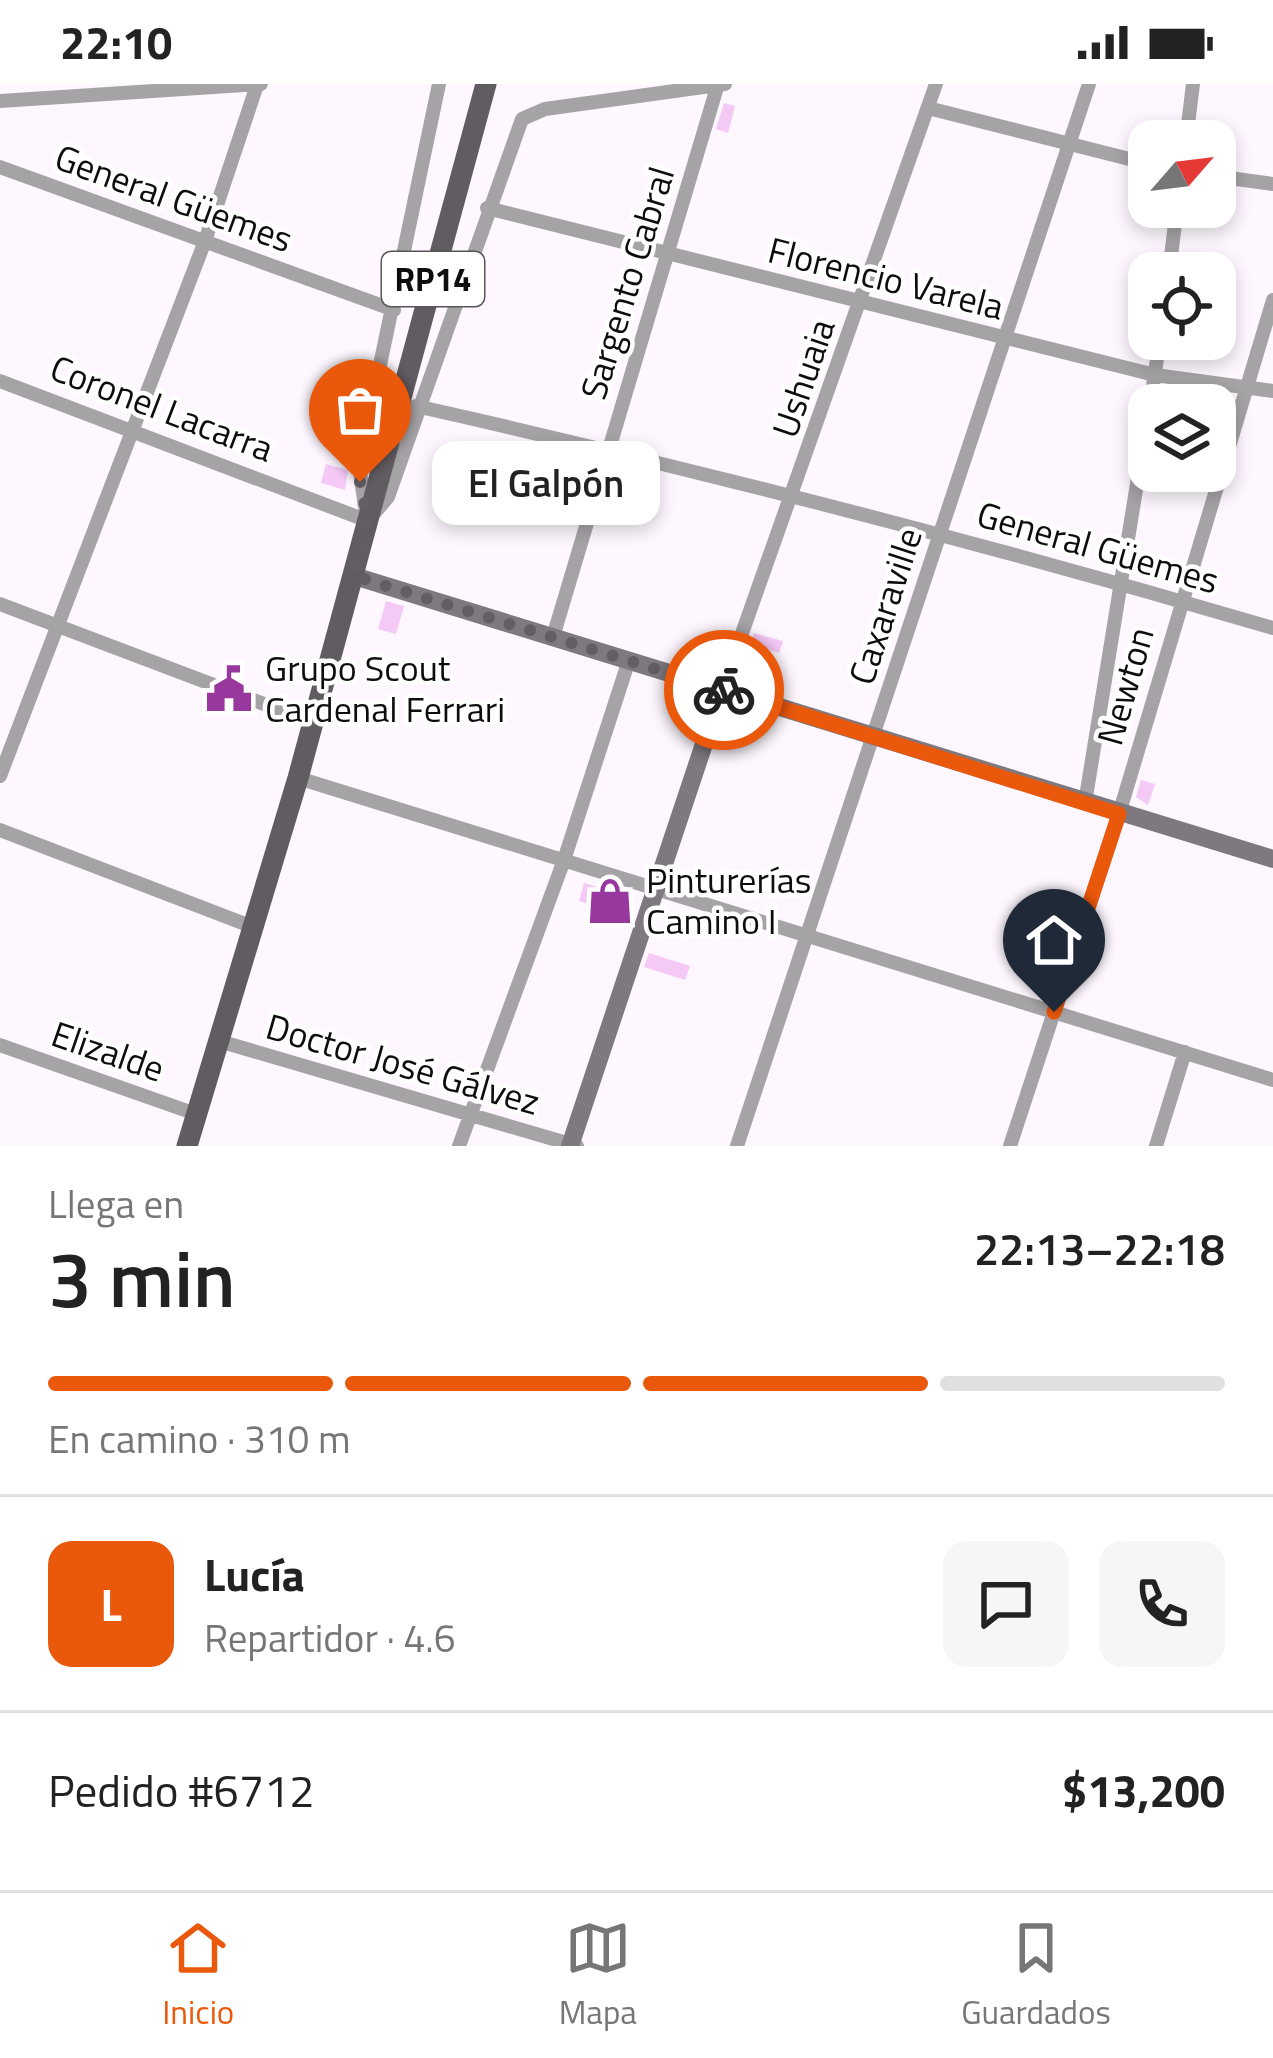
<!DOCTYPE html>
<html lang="es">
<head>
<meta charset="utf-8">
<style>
  :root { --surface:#fff; --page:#f6f6f6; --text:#222; --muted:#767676; --line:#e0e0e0; --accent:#ea580c }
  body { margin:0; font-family:"Titillium Web",sans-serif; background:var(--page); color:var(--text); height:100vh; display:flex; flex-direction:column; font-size:45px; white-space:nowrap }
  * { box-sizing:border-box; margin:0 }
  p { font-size:39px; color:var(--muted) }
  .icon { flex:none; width:66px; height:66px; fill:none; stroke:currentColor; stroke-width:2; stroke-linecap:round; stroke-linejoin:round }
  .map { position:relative; height:1062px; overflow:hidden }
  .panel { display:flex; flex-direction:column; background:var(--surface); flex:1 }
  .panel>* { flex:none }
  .needle { width:78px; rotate:62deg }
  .tools { position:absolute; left:1128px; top:36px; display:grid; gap:24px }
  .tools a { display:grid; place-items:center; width:108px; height:108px; border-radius:24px; background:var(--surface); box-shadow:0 6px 18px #0003; font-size:60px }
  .pin { position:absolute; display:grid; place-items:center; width:102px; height:102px; color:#fff; margin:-123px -51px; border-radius:50% 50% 50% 0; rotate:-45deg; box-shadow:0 0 12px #0007 }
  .pin .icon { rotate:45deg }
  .courier { position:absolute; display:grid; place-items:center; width:120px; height:120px; margin:-60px; border:9px solid #ea580c; border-radius:50%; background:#fff; color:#222; box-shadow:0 3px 15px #0007 }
  .bubble { position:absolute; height:84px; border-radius:24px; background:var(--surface); box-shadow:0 6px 18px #0003; font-size:39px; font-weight:600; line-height:84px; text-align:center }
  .headline em { font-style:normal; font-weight:600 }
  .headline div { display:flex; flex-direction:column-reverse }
  .headline { display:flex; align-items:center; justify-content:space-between; height:204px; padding:0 48px }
  h1 { font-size:78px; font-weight:600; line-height:90px }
  .bar { display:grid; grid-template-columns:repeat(4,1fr); gap:18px 12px; align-content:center; height:144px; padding:0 48px }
  .bar i { height:15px; border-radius:9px; background:var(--line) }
  .bar .selected { background:var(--accent) }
  .bar p { grid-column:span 4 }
  .line { display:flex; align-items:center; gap:30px; padding:0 48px; border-top:3px solid var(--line) }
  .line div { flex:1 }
  .round { display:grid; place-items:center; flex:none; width:126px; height:126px; border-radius:24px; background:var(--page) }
  .status { display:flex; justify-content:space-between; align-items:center; height:84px; padding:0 60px; background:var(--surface); direction:ltr }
  .status svg { height:33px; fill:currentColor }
  .menu { display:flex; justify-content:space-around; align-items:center; height:168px; border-top:3px solid var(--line); background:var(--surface); font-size:33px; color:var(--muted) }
  .menu a { display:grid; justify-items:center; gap:6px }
  .menu .selected { color:var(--accent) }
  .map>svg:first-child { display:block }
  .building { fill:#f5c9f6 }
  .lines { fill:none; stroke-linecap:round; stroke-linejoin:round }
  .street { stroke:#a6a3a6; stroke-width:14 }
  .secondary { stroke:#7e797e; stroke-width:18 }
  .primary { stroke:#615c61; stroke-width:21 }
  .done { stroke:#635e63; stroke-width:12; stroke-dasharray:0 21.6 }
  .route { stroke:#ea580c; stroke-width:15 }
  .labels { text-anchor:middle; stroke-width:9; stroke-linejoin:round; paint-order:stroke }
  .shield { fill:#fff; stroke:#575557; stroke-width:3 }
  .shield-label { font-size:33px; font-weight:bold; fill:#0f0c0f }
  .street-label { font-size:36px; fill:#0f0c0f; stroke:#fff }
  .poi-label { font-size:36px; fill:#0f0c0f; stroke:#fff; text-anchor:start }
</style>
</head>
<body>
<div class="status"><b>22:10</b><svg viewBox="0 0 49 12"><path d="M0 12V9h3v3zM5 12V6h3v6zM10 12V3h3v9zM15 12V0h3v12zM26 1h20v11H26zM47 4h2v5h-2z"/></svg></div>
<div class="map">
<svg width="1273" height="1062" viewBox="0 0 1273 1062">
  <rect width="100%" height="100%" fill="#fef7ff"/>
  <!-- building -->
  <path class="building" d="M724 19 735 22 728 49 716 45Z
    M326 380 348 386 345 406 321 399Z
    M386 517 404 522 396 550 378 545Z
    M754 549 783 557 779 569 750 561Z
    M1141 696 1155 700 1148 721 1136 713Z
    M584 799 626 812 622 830 579 817Z
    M649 869 690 882 685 896 644 883Z"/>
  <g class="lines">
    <!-- street -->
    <path class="street" d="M0 17 261 0
      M928 24 1149 80
      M1186 57 1193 0
      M0 83 394 226
      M1215 92 1273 100
      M487 124 1155 291 1273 307
      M1169 189 1177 123
      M0 297 368 437
      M1150 321 1160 255
      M416 322C704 387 990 461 1273 544
      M366 430 359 381 439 0
      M371 433 388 413 522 35 545 25 725 0
      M0 520 314 639
      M553 553 718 0
      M722 606 936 0
      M0 692 205 157 257 1
      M298 694 1273 996
      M1085 719 1149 326
      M0 746 253 843
      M219 957 577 1062
      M0 961 196 1030
      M459 1062 564 776 629 576
      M737 1062 1089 0
      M1010 1062 1119 730 1273 216
      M1156 1062 1185 968"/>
    <!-- secondary -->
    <path class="secondary" d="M354 492 1273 775
      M570 1062 722 606"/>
    <!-- primary -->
    <path class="primary" d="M187 1062 298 694 486 0"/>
  </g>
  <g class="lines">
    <!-- done -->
    <path class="done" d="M360 398 368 437 354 492 724 606"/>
    <!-- route -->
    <path class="route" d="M724 606 1119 730 1054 928"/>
  </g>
  <!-- icons -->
  <defs>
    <symbol id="civic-bare" viewBox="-9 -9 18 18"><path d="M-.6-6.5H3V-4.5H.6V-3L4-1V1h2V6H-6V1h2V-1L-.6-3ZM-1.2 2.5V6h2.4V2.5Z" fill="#98379e" stroke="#fff" stroke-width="2.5" paint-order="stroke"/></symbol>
    <symbol id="shop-bare" viewBox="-9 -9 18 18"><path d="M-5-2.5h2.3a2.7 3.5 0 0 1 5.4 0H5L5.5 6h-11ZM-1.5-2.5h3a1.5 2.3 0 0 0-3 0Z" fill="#98379e" stroke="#fff" stroke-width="2.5" paint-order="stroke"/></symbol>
  </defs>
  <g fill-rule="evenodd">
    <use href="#civic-bare" x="196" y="572" width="66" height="66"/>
    <use href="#shop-bare" x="577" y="784" width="66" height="66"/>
  </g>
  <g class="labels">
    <!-- shield labels -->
    <rect class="shield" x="382" y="168" width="102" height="54" rx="9"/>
    <g class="shield-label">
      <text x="433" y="207">RP14</text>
    </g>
    <!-- street labels -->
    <g class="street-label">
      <text transform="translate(174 114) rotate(20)" y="13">General Güemes</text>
      <text transform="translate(886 194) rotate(14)" y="13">Florencio Varela</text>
      <text transform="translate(627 199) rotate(-73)" y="13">Sargento Cabral</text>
      <text transform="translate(803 294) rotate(-71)" y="13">Ushuaia</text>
      <text transform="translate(162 324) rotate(21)" y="13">Coronel Lacarra</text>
      <text transform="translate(1098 463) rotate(16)" y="13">General Güemes</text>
      <text transform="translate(885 522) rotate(-72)" y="13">Caxaraville</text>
      <text transform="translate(1125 602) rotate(-74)" y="13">Newton</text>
      <text transform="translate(108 967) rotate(19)" y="13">Elizalde</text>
      <text transform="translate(403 980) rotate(16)" y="13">Doctor José Gálvez</text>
    </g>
    <!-- poi labels -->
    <g class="poi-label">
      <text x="265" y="597">Grupo Scout<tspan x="265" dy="41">Cardenal Ferrari</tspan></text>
      <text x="646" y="809">Pinturerías<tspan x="646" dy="41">Camino I</tspan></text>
    </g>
  </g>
</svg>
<div class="tools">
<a><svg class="needle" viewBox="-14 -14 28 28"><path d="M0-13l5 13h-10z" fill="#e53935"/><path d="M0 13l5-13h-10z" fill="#767676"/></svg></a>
<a><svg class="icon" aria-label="locate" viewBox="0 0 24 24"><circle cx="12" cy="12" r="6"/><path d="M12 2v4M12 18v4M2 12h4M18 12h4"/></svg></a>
<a><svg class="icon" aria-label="layers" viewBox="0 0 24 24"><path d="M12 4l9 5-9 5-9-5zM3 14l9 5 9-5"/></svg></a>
</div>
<div class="pin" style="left:360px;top:398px;background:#ea580c"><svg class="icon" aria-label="bag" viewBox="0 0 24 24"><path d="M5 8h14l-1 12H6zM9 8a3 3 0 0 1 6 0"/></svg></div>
<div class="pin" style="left:1054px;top:928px;background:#1f2937"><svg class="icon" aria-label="home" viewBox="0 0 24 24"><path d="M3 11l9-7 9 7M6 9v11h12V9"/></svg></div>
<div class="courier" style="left:724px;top:606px"><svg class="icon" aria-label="bike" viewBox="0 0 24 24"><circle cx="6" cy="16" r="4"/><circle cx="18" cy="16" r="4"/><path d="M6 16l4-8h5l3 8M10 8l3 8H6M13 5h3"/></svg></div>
<div class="bubble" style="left:432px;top:357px;width:228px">El Galpón</div>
</div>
<section class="panel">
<div class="headline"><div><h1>3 min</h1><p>Llega en</p></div><em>22:13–22:18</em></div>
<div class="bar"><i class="selected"></i><i class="selected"></i><i class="selected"></i><i></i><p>En camino · 310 m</p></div>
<div class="line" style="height:216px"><b class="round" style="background:var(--accent);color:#fff">L</b><div><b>Lucía</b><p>Repartidor · 4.6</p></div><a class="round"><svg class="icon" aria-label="chat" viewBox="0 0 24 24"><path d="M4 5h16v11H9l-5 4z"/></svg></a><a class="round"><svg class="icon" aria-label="phone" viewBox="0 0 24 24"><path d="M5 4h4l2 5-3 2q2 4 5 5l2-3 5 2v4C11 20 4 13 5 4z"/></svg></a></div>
<div class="line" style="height:156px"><div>Pedido #6712</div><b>$13,200</b></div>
</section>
<nav class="menu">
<a class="selected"><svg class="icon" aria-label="home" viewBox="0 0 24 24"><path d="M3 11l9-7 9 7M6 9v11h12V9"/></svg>Inicio</a>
<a><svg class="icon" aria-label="map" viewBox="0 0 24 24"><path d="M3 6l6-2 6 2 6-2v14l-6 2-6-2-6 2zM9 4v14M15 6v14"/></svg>Mapa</a>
<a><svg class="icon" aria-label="saved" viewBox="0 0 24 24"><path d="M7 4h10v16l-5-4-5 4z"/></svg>Guardados</a>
</nav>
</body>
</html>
